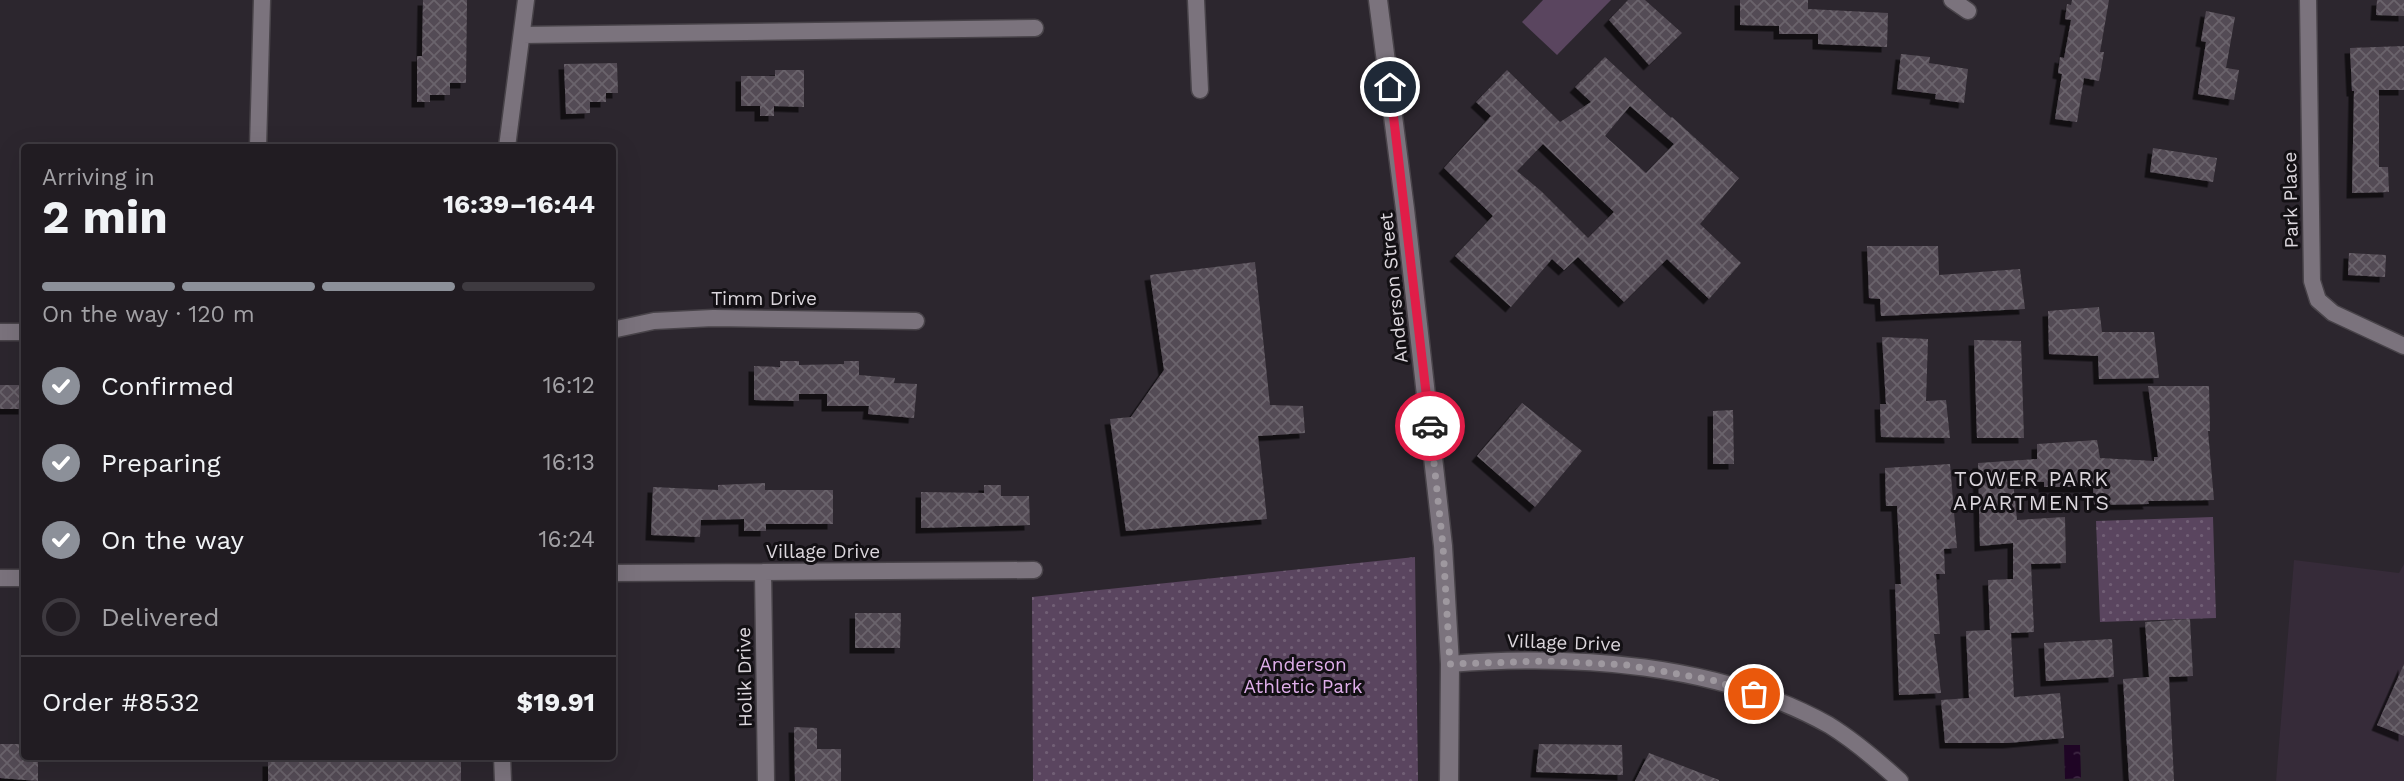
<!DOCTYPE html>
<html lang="en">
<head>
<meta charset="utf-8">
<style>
  :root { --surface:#211c22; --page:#2d292f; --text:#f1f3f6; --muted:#a2a1a5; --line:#3e3a40; --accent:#8c9099 }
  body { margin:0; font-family:"Work Sans",sans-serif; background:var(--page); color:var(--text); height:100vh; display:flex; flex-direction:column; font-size:26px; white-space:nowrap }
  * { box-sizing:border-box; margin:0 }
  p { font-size:23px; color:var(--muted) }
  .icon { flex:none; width:38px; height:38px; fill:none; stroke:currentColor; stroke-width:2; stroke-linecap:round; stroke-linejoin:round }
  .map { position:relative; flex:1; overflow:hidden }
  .details { position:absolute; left:21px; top:144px; width:595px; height:616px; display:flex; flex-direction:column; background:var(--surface); border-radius:7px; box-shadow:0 7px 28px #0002,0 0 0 2px var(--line) }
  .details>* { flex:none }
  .pin { position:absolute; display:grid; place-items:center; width:60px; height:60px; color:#fff; margin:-30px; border:4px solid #fff; border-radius:50%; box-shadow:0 2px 7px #0007 }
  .courier { position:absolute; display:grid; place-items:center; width:70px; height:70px; margin:-35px; border:5px solid #e11d48; border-radius:50%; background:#fff; color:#222; box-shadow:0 2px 9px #0007 }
  .overview em { font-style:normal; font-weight:700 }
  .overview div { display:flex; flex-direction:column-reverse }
  .overview { display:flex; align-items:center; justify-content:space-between; height:119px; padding:0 21px }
  h1 { font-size:46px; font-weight:700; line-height:52px }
  .bar { display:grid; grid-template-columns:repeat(4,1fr); gap:10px 7px; align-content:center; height:84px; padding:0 21px }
  .bar i { height:9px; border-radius:5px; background:var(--line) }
  .bar .on { background:var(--accent) }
  .bar p { grid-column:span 4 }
  .line { display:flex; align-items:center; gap:18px; padding:0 21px; border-top:2px solid var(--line) }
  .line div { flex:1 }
  ol { padding:0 21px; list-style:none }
  li { display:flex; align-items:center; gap:21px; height:77px }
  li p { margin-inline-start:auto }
  li .icon { padding:7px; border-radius:50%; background:var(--accent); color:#fff; stroke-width:4 }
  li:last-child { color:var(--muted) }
  li i { width:38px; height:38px; border:4px solid var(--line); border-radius:50% }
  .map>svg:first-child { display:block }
  .built { fill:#362b39 }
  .grass { fill:#5a455f }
  .park { fill:url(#park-dots) }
  .water { fill:url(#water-ripples) }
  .building { fill:url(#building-cross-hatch); fill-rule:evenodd; filter:url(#shadow) }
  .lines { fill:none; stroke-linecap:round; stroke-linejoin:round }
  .minor-casing { stroke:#484349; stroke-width:19 }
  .tertiary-casing { stroke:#484349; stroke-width:21 }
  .minor { stroke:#7b737d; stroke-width:16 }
  .tertiary { stroke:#7b737d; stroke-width:18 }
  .done { stroke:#9e989f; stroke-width:7; stroke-dasharray:0 12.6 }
  .route { stroke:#e11d48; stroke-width:9 }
  .labels { text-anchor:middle; stroke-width:6; stroke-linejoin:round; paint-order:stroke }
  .street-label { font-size:19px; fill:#dbd6dc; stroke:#131014 }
  .park-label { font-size:19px; fill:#dfaeea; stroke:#131014 }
  .neighbourhood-label { font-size:21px; letter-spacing:2px; fill:#dbd6dc; stroke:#131014 }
</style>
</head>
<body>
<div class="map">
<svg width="2404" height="781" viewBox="0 0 2404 781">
  <defs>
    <pattern id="park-dots" width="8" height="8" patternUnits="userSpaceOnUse" patternTransform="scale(1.75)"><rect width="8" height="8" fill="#5a455f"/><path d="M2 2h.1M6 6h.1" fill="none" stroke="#715f75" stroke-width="1.8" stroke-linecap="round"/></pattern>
    <pattern id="water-ripples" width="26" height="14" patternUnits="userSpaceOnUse" patternTransform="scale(1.75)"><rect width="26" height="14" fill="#1f0525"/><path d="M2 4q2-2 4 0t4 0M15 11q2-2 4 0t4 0" fill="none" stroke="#3f2944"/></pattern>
    <pattern id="building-cross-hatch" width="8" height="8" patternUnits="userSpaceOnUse" patternTransform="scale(1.75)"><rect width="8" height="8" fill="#534b54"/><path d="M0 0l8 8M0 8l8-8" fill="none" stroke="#6b646c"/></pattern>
    <filter id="shadow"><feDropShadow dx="-5.5" dy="5.5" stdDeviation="0" flood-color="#0009"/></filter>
  </defs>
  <rect width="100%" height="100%" fill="#2c262e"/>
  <!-- built -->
  <path class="built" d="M2294 560 2399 573 2404 564V781H2276Z"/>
  <!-- grass -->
  <path class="grass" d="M1543 0H1611L1557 55 1522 22Z"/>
  <!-- park -->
  <path class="park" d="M2213 517 2216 618 2100 622 2096 521Z
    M1415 557 1418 781H1033L1032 597Z"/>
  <!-- water -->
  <path class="water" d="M2064 745H2080L2081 778 2065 779Z"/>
  <!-- building -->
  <path class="building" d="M423 0H467L466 83H450V95H430V102H417V56H422Z
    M1628 0H1645L1682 33 1649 65 1609 20Z
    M1740 0H1808V9L1888 13 1887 47 1818 44V34H1779V26L1740 25Z
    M2072 0H2109L2100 52H2104L2099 81 2084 78 2077 122 2055 119 2062 74 2058 73 2060 57 2064 58 2071 20 2065 19 2067 4 2071 5Z
    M2377 0H2404V16L2376 15Z
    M2206 11 2235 17 2226 68 2239 70 2234 100 2198 94 2206 42 2201 41Z
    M2404 46V90H2379V167H2388L2389 192 2352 193 2354 91H2352L2350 48Z
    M1901 54 1930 57 1929 63 1968 69 1964 103 1935 99 1936 94 1897 89Z
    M1605 57 1671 118 1672 117 1739 178 1700 224 1741 263 1709 299 1667 259 1624 302 1578 257 1564 270 1552 259 1511 307 1455 256 1493 216 1444 168 1491 116 1476 102 1507 70 1560 122 1591 102 1575 87ZM1630 106 1674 144 1646 173 1605 136ZM1543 144 1614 212 1588 238 1541 191 1517 171Z
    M617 63 618 93H606V102H590V113L566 114 564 64Z
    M775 70H804V107L774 106V116H760V106H741V76H775Z
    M2153 148 2217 158 2213 182 2150 172Z
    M1867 246H1938L1939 275 2020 269 2025 309 1881 316 1880 299 1869 298Z
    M2349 253 2386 255 2385 277 2348 275Z
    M1255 262 1270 405 1303 406 1305 433 1258 436 1267 519 1126 531 1110 419 1131 417 1164 370 1150 275Z
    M2099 307 2102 332H2154L2159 378 2099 379 2098 356 2049 354 2048 311Z
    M1882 337 1928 339 1926 401 1946 400 1950 438 1881 437 1880 404H1886Z
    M1974 340 2021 341 2024 438H1977Z
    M780 361H799V365L844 364V361H859V375L895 378 894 383 917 384 914 418 868 414 869 406H827V394H799V401L754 400V366L780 367Z
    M0 385H24V409H0Z
    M2148 386H2209L2210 431H2208L2214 500 2148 501 2149 504 2094 505 2093 487H2044V482L2013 481 2017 520 2065 517 2066 563 2031 564 2034 632 2011 633 2014 697 2060 693 2064 738 2008 743H1945L1941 700 1969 698 1966 631 1990 630 1988 580 2013 579V543L1980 546 1978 463 2037 459V444L2097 440 2100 458 2154 461V457H2158Z
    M1522 403 1582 451 1535 507 1477 456Z
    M1733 410 1734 464H1713V411Z
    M1950 464 1957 548 1944 549 1945 574H1936L1940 634H1934L1941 693 1899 695 1895 584H1901L1897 506H1886L1885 468Z
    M765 483V490H833V524H766V531H744V519L701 520 700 537 651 535 653 487 718 490V485Z
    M984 485H1001V496H1029L1030 525 921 528V492L984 493Z
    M855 613H901L900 648H855Z
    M2190 619 2193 676 2169 677 2174 781H2129L2123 679 2149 677 2145 622Z
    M2112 639 2114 677 2046 681 2044 643Z
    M2404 664V736L2377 725Z
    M794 727 817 728V749H841V781H795Z
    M0 744H24V756H38V781L0 778Z
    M1539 744 1622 745 1623 775 1536 772Z
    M1649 753 1719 780V781H1635Z
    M277 756H310V761H343V756H369V760L461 761V781H268V761H277Z"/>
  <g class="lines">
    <defs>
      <path id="minor" d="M1196 0 1200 90
        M1952 0 1968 11
        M2308 0 2312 281 2318 300 2333 313 2404 346
        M522 35 1035 28
        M258 147 262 0
        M507 147 526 0
        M612 330 654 321 713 318 916 321
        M0 332H24
        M763 572 766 781
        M612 573 1034 570
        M0 578H24
        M1450 664C1574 654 1718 663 1829 725 1855 741 1877 760 1900 781
        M502 756 503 781"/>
      <path id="tertiary" d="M1378 0 1405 209 1443 546 1450 664 1449 781"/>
    </defs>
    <!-- minor casing -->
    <use href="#minor" class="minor-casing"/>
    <!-- tertiary casing -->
    <use href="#tertiary" class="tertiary-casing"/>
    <!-- minor -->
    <use href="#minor" class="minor"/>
    <!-- tertiary -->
    <use href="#tertiary" class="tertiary"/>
  </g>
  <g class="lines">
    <!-- done -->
    <path class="done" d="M1430 426 1443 546 1450 664 1546 661 1627 665 1712 680 1754 694"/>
    <!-- route -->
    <path class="route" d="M1390 87 1430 426"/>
  </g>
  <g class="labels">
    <!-- street labels -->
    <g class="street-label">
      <text transform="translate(2290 200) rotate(-91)" y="7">Park Place</text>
      <text transform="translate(1393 288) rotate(-96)" y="7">Anderson Street</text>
      <text x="764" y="305">Timm Drive</text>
      <text x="823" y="558">Village Drive</text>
      <text transform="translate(1564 642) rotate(2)" y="7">Village Drive</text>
      <text transform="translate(744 677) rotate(-91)" y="7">Holik Drive</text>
    </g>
    <!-- park labels -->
    <g class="park-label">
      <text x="1303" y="671">Anderson<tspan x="1303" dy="22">Athletic Park</tspan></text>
    </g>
    <!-- neighbourhood labels -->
    <g class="neighbourhood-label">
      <text x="2032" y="486">TOWER PARK<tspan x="2032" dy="24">APARTMENTS</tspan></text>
    </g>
  </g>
</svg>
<div class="pin" style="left:1754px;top:694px;background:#ea580c"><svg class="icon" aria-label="bag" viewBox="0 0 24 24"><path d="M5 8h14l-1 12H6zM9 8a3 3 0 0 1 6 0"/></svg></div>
<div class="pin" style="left:1390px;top:87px;background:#1f2937"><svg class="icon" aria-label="home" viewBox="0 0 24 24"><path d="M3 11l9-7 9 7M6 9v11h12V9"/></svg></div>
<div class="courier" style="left:1430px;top:426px"><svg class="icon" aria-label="car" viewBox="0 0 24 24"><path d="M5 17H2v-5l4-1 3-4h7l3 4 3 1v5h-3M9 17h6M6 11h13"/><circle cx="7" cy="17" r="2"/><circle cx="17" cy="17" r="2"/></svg></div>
<section class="details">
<div class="overview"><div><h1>2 min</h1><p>Arriving in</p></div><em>16:39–16:44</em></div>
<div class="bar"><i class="on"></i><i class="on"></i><i class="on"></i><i></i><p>On the way · 120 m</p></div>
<ol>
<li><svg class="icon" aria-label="check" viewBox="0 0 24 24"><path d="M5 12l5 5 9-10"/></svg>Confirmed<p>16:12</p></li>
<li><svg class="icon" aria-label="check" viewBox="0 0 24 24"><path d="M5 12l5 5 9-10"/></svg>Preparing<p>16:13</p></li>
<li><svg class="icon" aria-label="check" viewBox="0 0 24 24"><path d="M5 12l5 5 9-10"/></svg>On the way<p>16:24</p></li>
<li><i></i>Delivered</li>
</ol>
<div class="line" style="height:91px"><div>Order #8532</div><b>$19.91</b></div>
</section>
</div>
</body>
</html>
